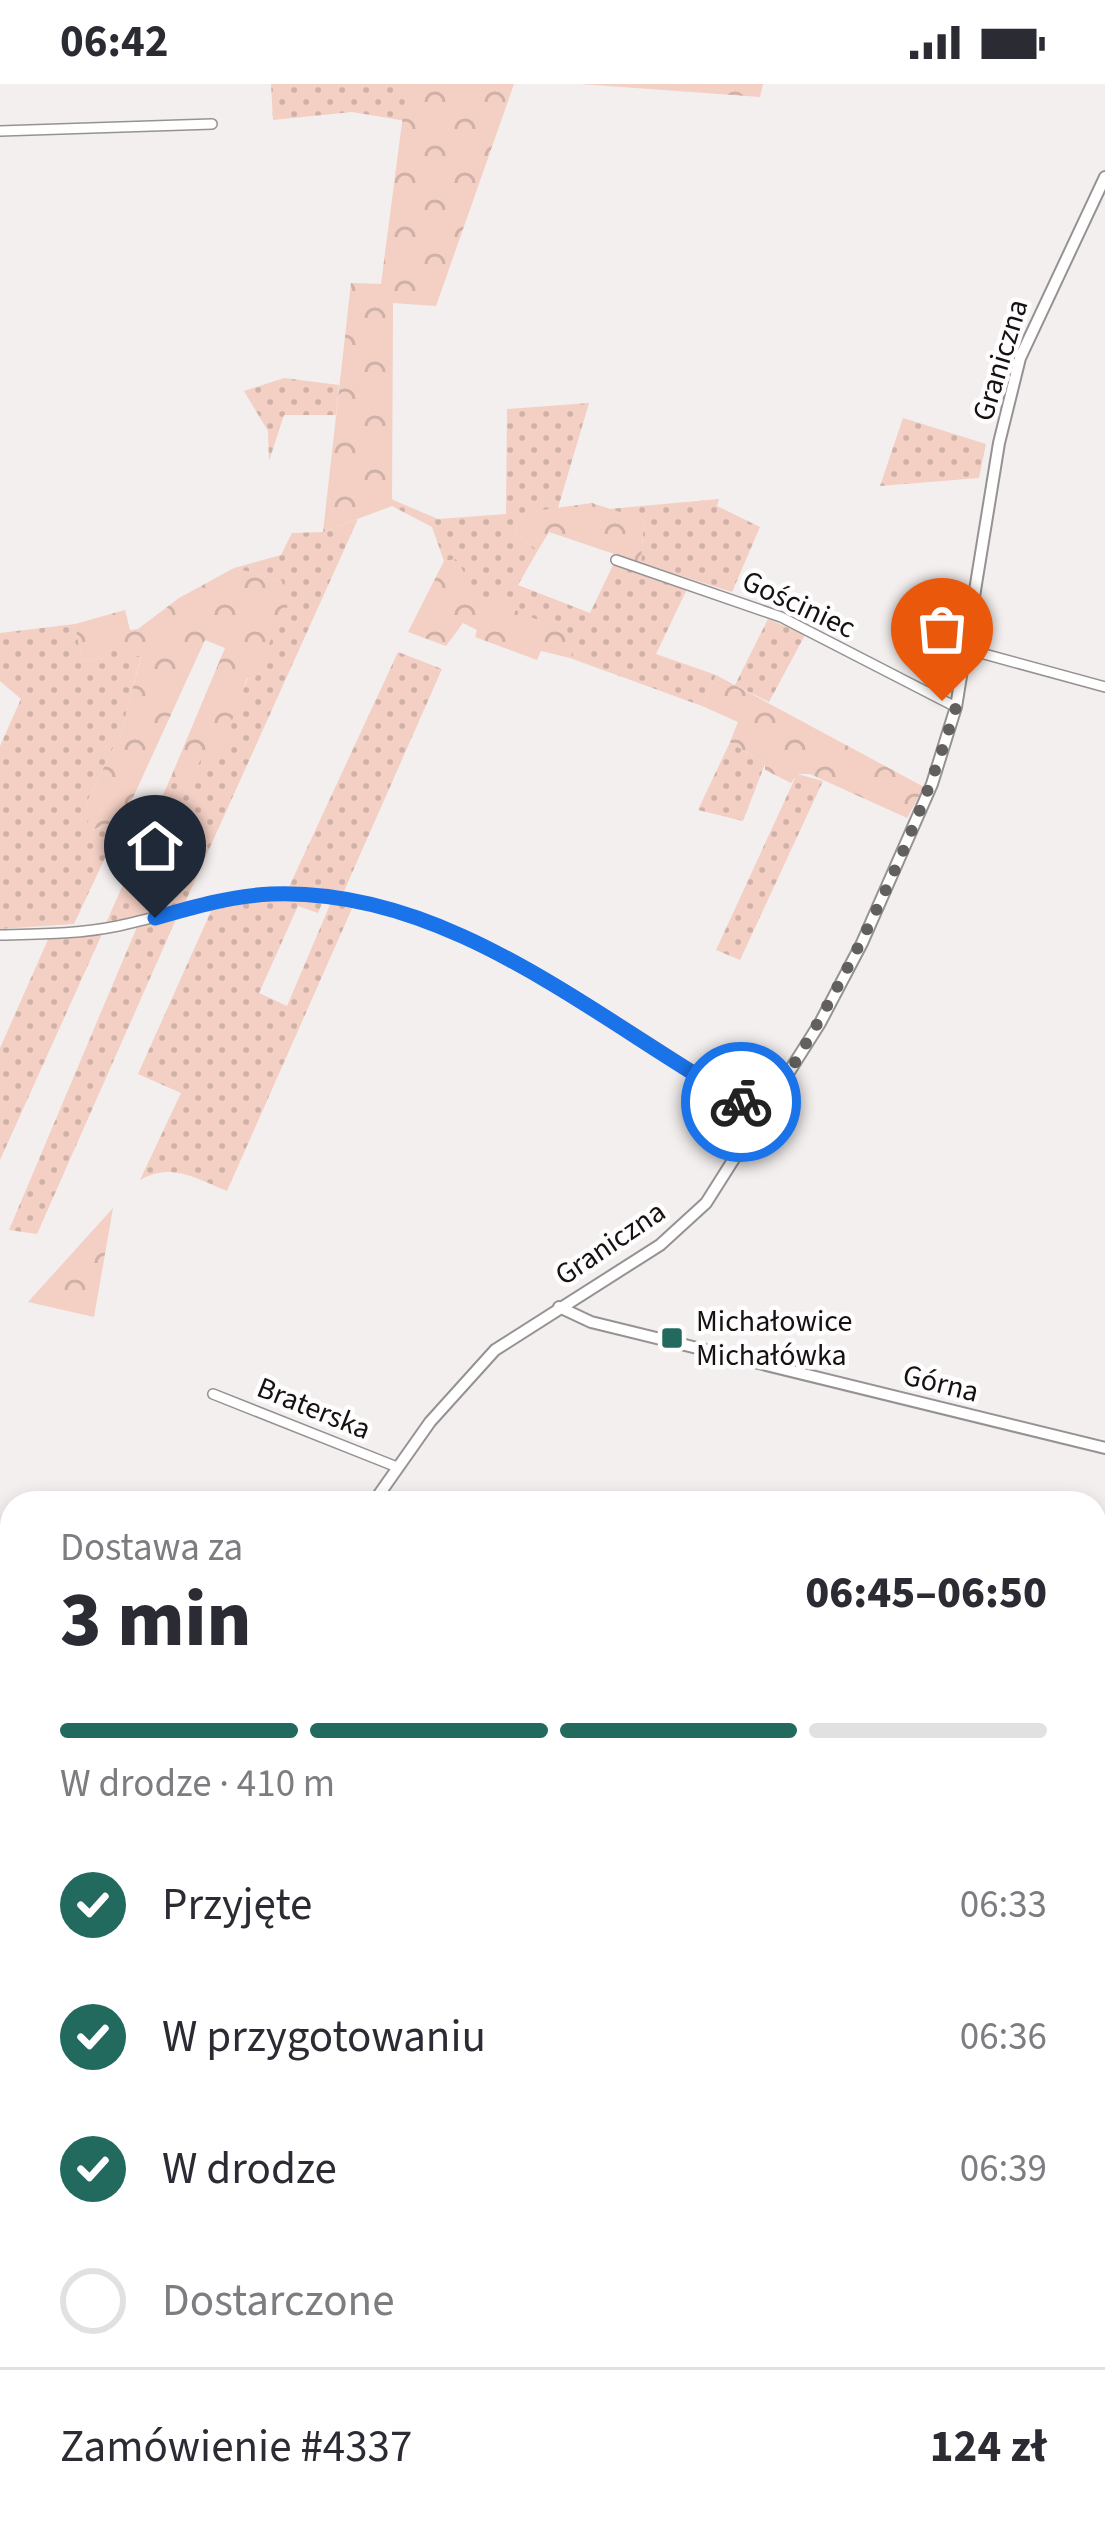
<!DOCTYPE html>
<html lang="pl">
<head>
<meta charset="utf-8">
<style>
  :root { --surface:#fff; --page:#f2f2f3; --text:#2b2b33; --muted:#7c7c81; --line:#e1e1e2; --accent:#236a5e }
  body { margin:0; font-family:"Source Sans 3",sans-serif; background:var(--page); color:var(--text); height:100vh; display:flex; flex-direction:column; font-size:45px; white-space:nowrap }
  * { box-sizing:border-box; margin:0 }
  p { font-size:39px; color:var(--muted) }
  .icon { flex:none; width:66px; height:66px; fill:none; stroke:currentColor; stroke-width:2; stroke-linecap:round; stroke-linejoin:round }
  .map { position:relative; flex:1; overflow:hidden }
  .details { position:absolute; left:0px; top:1407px; width:1107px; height:1056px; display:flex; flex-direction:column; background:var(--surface); border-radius:36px 36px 0 0; box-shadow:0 6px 18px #0003 }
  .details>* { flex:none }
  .pin { position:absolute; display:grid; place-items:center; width:102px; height:102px; color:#fff; margin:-123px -51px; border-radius:50% 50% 50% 0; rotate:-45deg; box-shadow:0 0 12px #0007 }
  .pin .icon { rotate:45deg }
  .courier { position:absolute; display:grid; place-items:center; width:120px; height:120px; margin:-60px; border:9px solid #1a73e8; border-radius:50%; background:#fff; color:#222; box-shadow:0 3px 15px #0007 }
  .summary em { font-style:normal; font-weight:800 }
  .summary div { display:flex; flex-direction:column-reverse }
  .summary { display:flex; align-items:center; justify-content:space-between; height:204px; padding:0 60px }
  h1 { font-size:78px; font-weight:800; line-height:90px }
  .bar { display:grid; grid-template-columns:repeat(4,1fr); gap:18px 12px; align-content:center; height:144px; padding:0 60px }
  .bar i { height:15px; border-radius:9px; background:var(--line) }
  .bar .on { background:var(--accent) }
  .bar p { grid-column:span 4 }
  .line { display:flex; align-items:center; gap:30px; padding:0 60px; border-top:3px solid var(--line) }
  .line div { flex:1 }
  ol { padding:0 60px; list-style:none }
  li { display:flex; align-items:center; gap:36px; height:132px }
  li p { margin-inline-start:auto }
  li .icon { padding:12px; border-radius:50%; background:var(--accent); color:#fff; stroke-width:4 }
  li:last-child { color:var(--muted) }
  li i { width:66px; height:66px; border:6px solid var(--line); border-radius:50% }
  .status { display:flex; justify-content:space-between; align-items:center; height:84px; padding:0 60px; background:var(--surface); direction:ltr }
  .status svg { height:33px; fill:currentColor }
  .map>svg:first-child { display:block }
  .grass { fill:url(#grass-dots) }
  .forest { fill:url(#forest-crowns) }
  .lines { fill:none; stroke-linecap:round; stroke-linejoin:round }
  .minor-casing { stroke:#969291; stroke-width:12 }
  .tertiary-casing { stroke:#969291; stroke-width:14 }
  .minor { stroke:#fff; stroke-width:9 }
  .tertiary { stroke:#fff; stroke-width:10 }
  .done { stroke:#62605f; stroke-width:12; stroke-dasharray:0 21.6 }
  .route { stroke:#1a73e8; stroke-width:15 }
  .poi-dot { fill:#236a5e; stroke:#fffdfd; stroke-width:4.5 }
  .labels { text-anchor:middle; stroke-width:9; stroke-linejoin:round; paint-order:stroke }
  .street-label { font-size:30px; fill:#141312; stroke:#fffdfd }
  .poi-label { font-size:30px; fill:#141312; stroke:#fffdfd; text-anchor:start }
</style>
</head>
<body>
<div class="status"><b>06:42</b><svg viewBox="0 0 49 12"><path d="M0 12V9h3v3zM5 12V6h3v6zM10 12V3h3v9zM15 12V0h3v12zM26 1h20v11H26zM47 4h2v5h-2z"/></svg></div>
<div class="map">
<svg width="1105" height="2463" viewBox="0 0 1105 2463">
  <defs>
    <pattern id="grass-dots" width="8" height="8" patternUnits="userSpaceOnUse" patternTransform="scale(3)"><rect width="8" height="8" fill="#f3cfc4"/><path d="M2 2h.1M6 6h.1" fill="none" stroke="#cfb1a7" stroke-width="1.8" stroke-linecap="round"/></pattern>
    <pattern id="forest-crowns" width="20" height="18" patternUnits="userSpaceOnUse" patternTransform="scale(3)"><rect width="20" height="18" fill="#f3cfc4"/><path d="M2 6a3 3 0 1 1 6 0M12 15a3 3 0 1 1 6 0" fill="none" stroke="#cfb1a7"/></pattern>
  </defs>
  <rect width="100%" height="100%" fill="#f3efee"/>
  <!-- grass -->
  <path class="grass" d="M271 0H407L406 37 352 28 273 36Z
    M284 294 339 301 336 331H284L269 377 268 347 244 307Z
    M589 319 558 424 521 430 514 450 538 466 518 501 590 529 614 479 687 505 656 570 716 591 702 622 570 574 578 554 475 509 457 477H444L432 443 392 422 391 415 438 435 506 430 507 325Z
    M903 334 986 360 979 394 880 402Z
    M719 415 717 422 760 443 732 508 641 479 644 436 609 425Z
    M358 435 183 823 106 839 171 693 187 701 203 671H219C228 647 236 621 247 597 269 551 277 553 282 497L234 484 281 471 292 449 323 448Z
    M768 535 805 551 769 618 735 601Z
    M75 540 82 578 103 574 106 561 118 560 141 571 122 646 87 718 97 745 108 741 117 725 126 729 74 840 0 845V662L21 615 0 597V549Z
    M398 568 442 585 344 807 289 803Z
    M730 658 765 680 743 737 698 726Z
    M797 690 823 697 740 876 716 866Z
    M324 815 318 829 298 822 259 909 287 922 332 816 354 820 227 1107C195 1094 172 1078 140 1096L181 1009 138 990 212 825 235 818Z
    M177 833 37 1150 9 1146 137 843Z
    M102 850 0 1076V964L50 851Z
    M1095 1635 1105 1638V1815L1095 1813Z
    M1105 1901V2002L1095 2000V1910Z
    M1105 2161V2262L1095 2263V2163Z"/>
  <!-- forest -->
  <path class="forest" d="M407 0H514L436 222 393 219 392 422 323 448 351 199 381 200Z
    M580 0H763L760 13Z
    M592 419 644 436 641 479 549 448 538 466 514 450 521 429Z
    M456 475 476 509 579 554 570 574 541 567 537 576 475 553 477 546 463 539 446 562 408 548 444 477Z
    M234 484 282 497 289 531 279 535 256 593 247 595 219 672 203 671 187 702 171 693 225 564 205 556 126 729 117 726 108 741 84 748 91 729 87 718 122 646 141 572H120L118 561H107L103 574 82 578 75 540 125 526 130 546 138 545 179 514Z
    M716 591 924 703 907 734 810 690H798L791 699 765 686V680L730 658 738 638 702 622Z
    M113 1124 94 1233 28 1218Z
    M571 2451H748L707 2463H545Z"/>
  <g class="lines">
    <defs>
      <path id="minor" d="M0 47 212 40
        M616 476 781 533 956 623
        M966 565 1105 603
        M0 851C40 850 79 850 118 842 169 831 218 813 270 810 450 800 615 947 764 1030
        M213 1310 397 1383
        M12 1848V1860
        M125 2451 132 2463"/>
      <path id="tertiary" d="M559 1223 591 1238 1105 1364
        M373 1419 430 1338 495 1266 660 1161 706 1119 820 939 862 859 932 700 956 623 999 359 1020 274 1105 93
        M211 2463 212 2451"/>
    </defs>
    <!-- minor casing -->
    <use href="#minor" class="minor-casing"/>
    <!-- tertiary casing -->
    <use href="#tertiary" class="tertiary-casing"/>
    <!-- minor -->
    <use href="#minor" class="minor"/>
    <!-- tertiary -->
    <use href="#tertiary" class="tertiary"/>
  </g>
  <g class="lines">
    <!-- done -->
    <path class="done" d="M741 1018 764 1030C843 902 912 768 956 623L942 617"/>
    <!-- route -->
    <path class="route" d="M155 834C193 823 231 812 271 810 449 803 595 935 741 1018"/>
  </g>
  <!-- markers -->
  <rect class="poi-dot" x="660" y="1242" width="24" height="24" rx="6"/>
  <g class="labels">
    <!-- street labels -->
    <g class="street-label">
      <text transform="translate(1000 276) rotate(-73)" y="10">Graniczna</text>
      <text transform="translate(799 520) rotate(25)" y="10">Gościniec</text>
      <text transform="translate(610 1159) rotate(-34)" y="10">Graniczna</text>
      <text transform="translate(941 1299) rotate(14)" y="10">Górna</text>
      <text transform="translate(314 1324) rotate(22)" y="10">Braterska</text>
    </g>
    <!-- poi labels -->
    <g class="poi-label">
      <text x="696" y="1247">Michałowice<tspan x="696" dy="34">Michałówka</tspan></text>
    </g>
  </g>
</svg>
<div class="pin" style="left:942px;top:617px;background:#ea580c"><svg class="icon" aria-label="bag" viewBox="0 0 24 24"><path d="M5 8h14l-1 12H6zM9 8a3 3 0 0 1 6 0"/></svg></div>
<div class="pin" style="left:155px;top:834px;background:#1f2937"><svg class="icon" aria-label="home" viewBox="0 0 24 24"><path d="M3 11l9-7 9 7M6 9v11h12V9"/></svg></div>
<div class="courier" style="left:741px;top:1018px"><svg class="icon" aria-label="bike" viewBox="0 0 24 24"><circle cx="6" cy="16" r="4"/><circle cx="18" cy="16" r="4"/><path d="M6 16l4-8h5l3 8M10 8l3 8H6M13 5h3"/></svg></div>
<section class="details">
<div class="summary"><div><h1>3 min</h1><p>Dostawa za</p></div><em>06:45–06:50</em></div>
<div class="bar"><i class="on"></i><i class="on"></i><i class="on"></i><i></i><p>W drodze · 410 m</p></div>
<ol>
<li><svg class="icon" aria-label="check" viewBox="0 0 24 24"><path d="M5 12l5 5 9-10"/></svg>Przyjęte<p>06:33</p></li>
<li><svg class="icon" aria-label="check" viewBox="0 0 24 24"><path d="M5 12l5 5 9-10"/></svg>W przygotowaniu<p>06:36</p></li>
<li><svg class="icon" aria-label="check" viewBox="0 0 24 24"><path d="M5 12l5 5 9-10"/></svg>W drodze<p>06:39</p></li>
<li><i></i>Dostarczone</li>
</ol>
<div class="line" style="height:156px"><div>Zamówienie #4337</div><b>124 zł</b></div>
</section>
</div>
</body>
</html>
